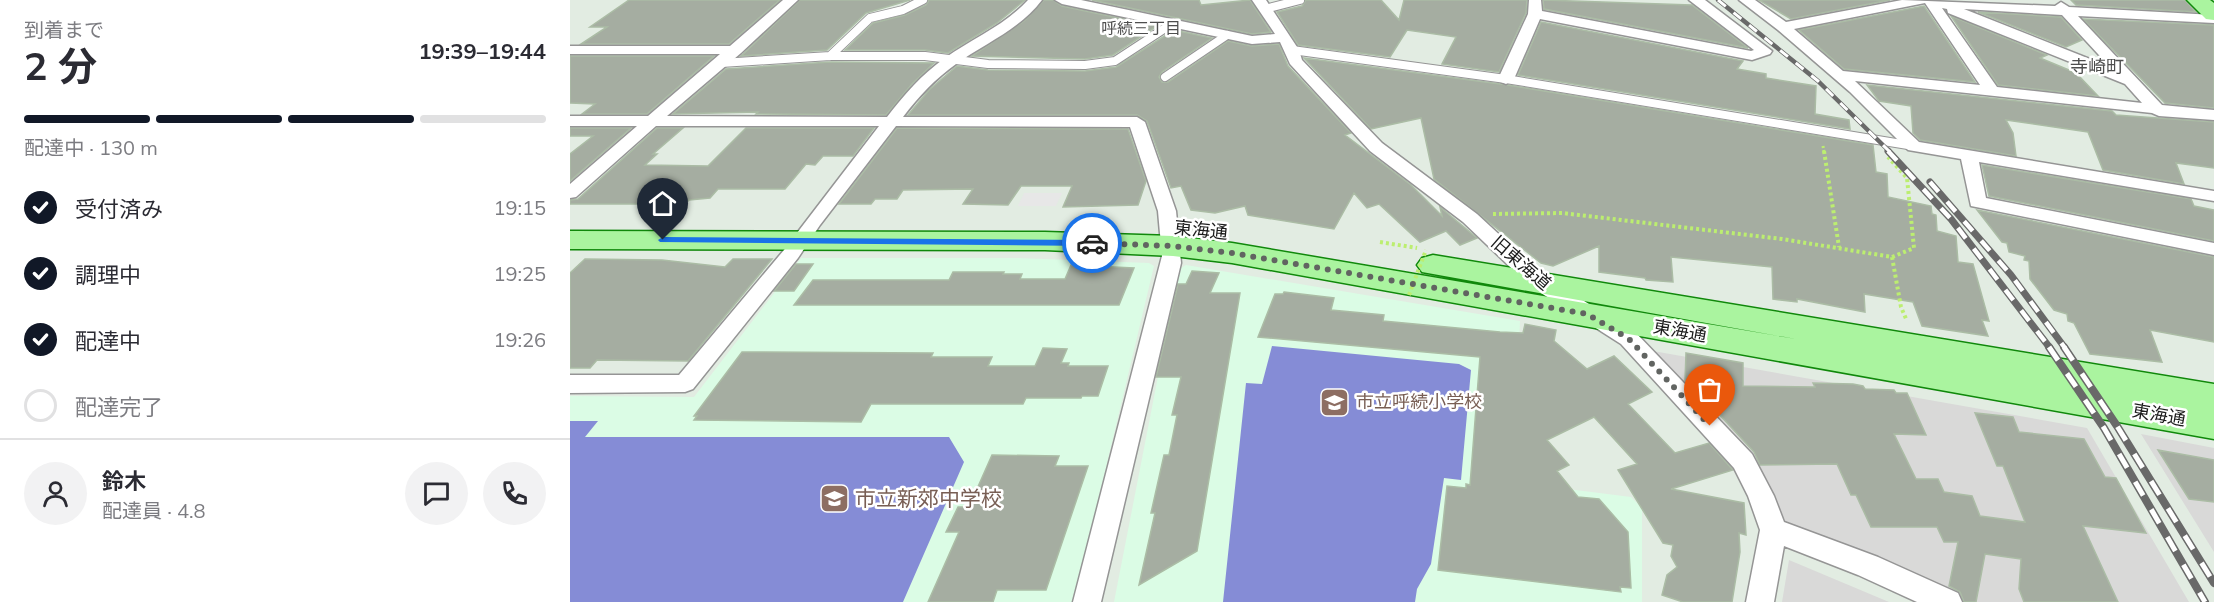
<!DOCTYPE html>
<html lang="ja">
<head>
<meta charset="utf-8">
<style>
  :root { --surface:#fff; --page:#f2f2f3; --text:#2b2b33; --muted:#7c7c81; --line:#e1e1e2; --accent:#111827 }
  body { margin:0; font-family:Mulish,"Noto Sans JP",sans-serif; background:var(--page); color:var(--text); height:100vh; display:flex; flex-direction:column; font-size:22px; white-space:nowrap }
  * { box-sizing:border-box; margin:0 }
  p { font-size:20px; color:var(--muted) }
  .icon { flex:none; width:33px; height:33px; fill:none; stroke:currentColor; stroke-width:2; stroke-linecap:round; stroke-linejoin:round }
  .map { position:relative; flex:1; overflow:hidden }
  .details { display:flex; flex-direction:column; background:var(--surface); width:570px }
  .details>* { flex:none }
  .pin { position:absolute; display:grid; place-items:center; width:51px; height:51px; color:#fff; margin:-62px -26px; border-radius:50% 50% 50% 0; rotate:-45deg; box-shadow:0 0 6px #0007 }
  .pin .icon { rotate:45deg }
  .courier { position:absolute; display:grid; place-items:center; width:60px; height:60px; margin:-30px; border:4px solid #1a73e8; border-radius:50%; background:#fff; color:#222; box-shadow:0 2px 8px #0007 }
  .overview em { font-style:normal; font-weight:700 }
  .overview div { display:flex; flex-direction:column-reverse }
  .overview { display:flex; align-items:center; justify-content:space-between; height:102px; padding:0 24px }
  h1 { font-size:39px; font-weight:700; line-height:45px }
  .bar { display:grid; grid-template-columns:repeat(4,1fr); gap:9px 6px; align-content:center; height:72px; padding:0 24px }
  .bar i { height:8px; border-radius:4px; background:var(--line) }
  .bar .on { background:var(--accent) }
  .bar p { grid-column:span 4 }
  .line { display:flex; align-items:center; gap:15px; padding:0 24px; border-top:2px solid var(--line) }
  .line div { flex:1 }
  .round { display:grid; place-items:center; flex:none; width:63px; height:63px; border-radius:32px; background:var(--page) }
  ol { padding:0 24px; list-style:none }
  li { display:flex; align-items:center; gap:18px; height:66px }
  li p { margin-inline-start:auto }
  li .icon { padding:6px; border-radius:50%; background:var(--accent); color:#fff; stroke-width:4 }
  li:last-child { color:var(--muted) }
  li i { width:33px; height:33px; border:3px solid var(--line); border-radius:50% }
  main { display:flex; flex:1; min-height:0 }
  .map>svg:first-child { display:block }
  .residential { fill:#d9d9d8 }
  .education { fill:#dbfce5 }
  .pitch { fill:#858cd6 }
  .parking { fill:#e7e7e7 }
  .building { fill:#a5ada1; stroke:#abbca5; stroke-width:1.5 }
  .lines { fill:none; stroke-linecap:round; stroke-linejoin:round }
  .service-casing { stroke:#959595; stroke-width:10 }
  .minor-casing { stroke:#959595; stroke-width:3 }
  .primary-casing { stroke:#10880b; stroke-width:3 }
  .path-far1 { stroke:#bcee70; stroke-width:3; stroke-dasharray:2 2; stroke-linecap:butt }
  .path { stroke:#bcee70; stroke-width:4; stroke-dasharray:3 3; stroke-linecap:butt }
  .service { stroke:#fff; stroke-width:8 }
  .minor { fill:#fff; fill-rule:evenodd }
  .primary { fill:#aaf49f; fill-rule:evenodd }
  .rail-far2-casing { stroke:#696969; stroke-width:4.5 }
  .rail-far1-casing { stroke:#696969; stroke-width:7 }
  .rail-casing { stroke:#696969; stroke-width:8 }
  .rail-far2 { stroke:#fff; stroke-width:3; stroke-dasharray:10; stroke-linecap:butt }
  .rail-far1 { stroke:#fff; stroke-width:4.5; stroke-dasharray:13; stroke-linecap:butt }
  .rail { stroke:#fff; stroke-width:5; stroke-dasharray:16; stroke-linecap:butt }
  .path-bridge { stroke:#bcee70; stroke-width:4; stroke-dasharray:3 3; stroke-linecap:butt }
  .route { fill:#1a73e8 }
  .done { stroke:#616461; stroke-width:6; stroke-dasharray:0 10.8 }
  .labels { text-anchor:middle; stroke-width:5; stroke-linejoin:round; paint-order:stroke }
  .far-neighbourhood-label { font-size:16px; fill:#4e4e4e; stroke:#fff }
  .far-quarter-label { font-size:18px; fill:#4e4e4e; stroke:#fff }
  .street-label { font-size:18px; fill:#1b1b1b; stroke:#fff }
  .education-label { font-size:18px; fill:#785e54; stroke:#fff; text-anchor:start }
  .near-education-label { font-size:21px; fill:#785e54; stroke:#fff; text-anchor:start }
</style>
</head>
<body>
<main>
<section class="details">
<div class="overview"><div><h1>2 分</h1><p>到着まで</p></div><em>19:39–19:44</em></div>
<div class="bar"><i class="on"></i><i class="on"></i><i class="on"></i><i></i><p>配達中 · 130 m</p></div>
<ol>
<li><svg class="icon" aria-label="check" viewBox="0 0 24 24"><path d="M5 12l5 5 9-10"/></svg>受付済み<p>19:15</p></li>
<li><svg class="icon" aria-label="check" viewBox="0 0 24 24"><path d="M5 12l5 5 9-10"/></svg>調理中<p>19:25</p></li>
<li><svg class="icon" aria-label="check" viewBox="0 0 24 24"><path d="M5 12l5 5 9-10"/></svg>配達中<p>19:26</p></li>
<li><i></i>配達完了</li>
</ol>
<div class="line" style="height:108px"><a class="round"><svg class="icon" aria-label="person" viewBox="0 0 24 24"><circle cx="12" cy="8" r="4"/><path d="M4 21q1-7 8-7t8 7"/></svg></a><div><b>鈴木</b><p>配達員 · 4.8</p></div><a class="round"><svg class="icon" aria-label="chat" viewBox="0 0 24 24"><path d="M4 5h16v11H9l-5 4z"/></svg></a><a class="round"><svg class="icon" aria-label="phone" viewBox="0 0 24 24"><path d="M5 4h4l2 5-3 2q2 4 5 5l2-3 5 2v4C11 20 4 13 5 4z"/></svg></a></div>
</section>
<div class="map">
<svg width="1644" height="602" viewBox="0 0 1644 602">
  <rect width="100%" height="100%" fill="#e2ece2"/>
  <!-- residential -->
  <path class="residential" d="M1083 351 1517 428 1619 602H1398L1304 560 1210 527Z
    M1571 434 1644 448V552Z
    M1219 560 1319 602H1212Z"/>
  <!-- education -->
  <path class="education" d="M231 258H448L579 263 584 266 504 602H0V396L124 397Z
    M616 265 950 321 943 482 1061 497 1072 508V602H544L609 269Z"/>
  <!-- pitch -->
  <path class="pitch" d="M702 346 889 364 901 370 891 480 874 478 861 564 847 589 845 602H653L676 383 692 384Z
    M0 421H28L15 437H379L394 462 333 602H0Z"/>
  <!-- parking -->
  <path class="parking" d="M454 193H492L486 206H448Z"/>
  <!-- building -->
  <path class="building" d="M59 0H210L159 44H11L37 27H20Z
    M230 0H340L296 13 257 50 171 56Z
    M359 0H455L427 23 378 53 355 50H275L303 23 335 15 356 5Z
    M474 0H483L492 6 587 26 543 55 515 59 402 56 454 21Z
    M522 0H629L631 5 680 0 701 32 682 34Z
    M736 0H811L829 20 834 0H957L956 13 929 72 872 64 886 37 837 30 820 57 728 45 707 12 732 6Z
    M973 0 1122 5 1178 48 974 9Z
    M1189 0H1320L1221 19Z
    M1501 0H1615L1626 12 1506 5Z
    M1354 6 1405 82 1274 69 1229 30Z
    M1408 12 1491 17 1512 40 1496 47Z
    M1381 16 1477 55 1470 58 1506 73 1528 96 1428 85Z
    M1513 19 1644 25V108L1595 103Z
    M971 22 1173 61 1167 69 1196 74V78L1246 86 1245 114 1279 120 1280 129 948 75Z
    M604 30 642 38 592 72 589 77 592 82H598L658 41 682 46 709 44 718 66 781 133 775 135 841 185 872 216 870 207 907 238 890 245 876 231 850 242 809 204 797 208 784 193 764 229 678 215 675 206 645 213 621 210 611 186 601 188 577 121 567 115H338L359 90 387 66 418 70 515 71 546 67Z
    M0 56H144L77 114H12L25 104 0 103Z
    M734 58 938 85 1303 145 1306 172 1317 174 1318 197 1361 206 1362 214 1366 215 1367 231 1386 236 1388 262 1403 264 1419 321 1412 320 1418 336 1352 326 1343 302 1294 294 1295 312 1227 299V302L1203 299 1202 267 1101 257 1103 282 1076 280 1075 278 1029 272V246L983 266 971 263 864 179 851 118 801 129Z
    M260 62 364 63 342 84 316 115 186 114 188 112 103 114 156 69Z
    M1297 85 1542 111 1546 115 1644 122V168L1606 163 1614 184 1533 170 1518 132 1436 120 1443 133 1446 156 1350 140 1343 133 1341 106 1309 101Z
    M0 128H61L0 181V154L23 136H0Z
    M87 128H113L83 154H87L75 165 138 166 176 128H304L283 156H253L245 165 236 164 215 189H148L140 198 119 200 115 204H0V200L8 199Z
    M327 128 558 129 576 181 568 205 493 207 502 186H451L438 205 393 204 403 189 333 190 327 199H305L301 204H269Z
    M1412 165 1621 199 1624 206 1644 210V241L1419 196Z
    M1407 210 1644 257V342L1580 330 1592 362 1520 354 1504 323 1498 321 1497 314 1484 310 1460 279 1459 261 1454 260 1455 256 1439 252 1437 243 1432 242Z
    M15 259 92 260 155 267 163 259H202L118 361 27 360 20 368H0V273Z
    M226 264H243L224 291H204Z
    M501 265 564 268 549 305H224L243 280H379L383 272H434L433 274H452L450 279H495Z
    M622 271 649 273 640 293H670L627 551 569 585 585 513H581L594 455H599L607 415H602L611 377H586L608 284H616Z
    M714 292 764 298 761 310 814 315 813 321 930 332 953 333 955 324 986 330 984 341 1017 369 1044 356 1082 392 1058 404 1105 453 1139 443 1163 470 1101 489 1174 503 1176 535 1169 533 1170 552 1162 602H1113L1092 595 1097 575 1107 567 1101 556 1103 545 1093 543 1048 470 1067 464 1024 417 977 440 999 465 987 471 1008 497 1029 499 1058 532 1061 588 1050 587 1051 592 868 570 877 486 896 488V484L900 485 910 357 688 337 705 294H713Z
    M473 348 497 349 491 363H499L498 366H538L528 396H512L511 398H456L453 404H301L291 422 124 420 127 416H124L172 352 363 353 361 357H422L418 366H465Z
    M1116 353 1173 363V386L1245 387 1243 383 1283 384 1293 386 1295 389 1324 390 1326 393H1337L1356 435 1324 434 1346 479H1368L1374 492 1402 496 1410 516 1455 522 1433 466H1427L1405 413 1443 417 1449 432 1514 439 1535 477 1546 478 1576 533 1513 526 1548 602H1454L1449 589 1451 559 1415 554 1406 602H1394L1390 592 1379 586 1388 542H1374L1367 527H1301L1286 495H1281L1267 464 1190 465 1184 452 1134 398 1132 399 1115 381Z
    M1588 450 1644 460V502L1619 499Z
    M422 455 489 456 485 466H518L476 590H427L423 602H358L389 532H376L388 507H399Z"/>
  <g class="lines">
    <defs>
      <path id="service" d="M695 9 730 0
        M722 50 936 79 1344 146
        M260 56 300 18 333 10 353 0
        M151 63 260 56H355L418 64 515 65 545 61 603 23
        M595 77 657 35"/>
      <path id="minor" d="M213 0H228L171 53 97 116 317 117C335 94 351 75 375 58 403 38 434 26 458 0H472C449 30 415 43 386 64 365 79 349 96 333 117H567L575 122 606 211 611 263 531 602H503L592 256 588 211 560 127 326 126 250 225 228 258 123 389 115 392 0 393V375H109L214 250 309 126H86L6 197 0 198V184L67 126H0V116H78L150 54H0V46H160Z
        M485 0H511L682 36 705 34 682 0H696L729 50 732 60 812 143 907 214 974 276 1067 334 1182 454 1204 496 1214 522 1308 557 1388 593 1392 602H1347L1288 575 1214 546 1204 602H1176L1190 530 1178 496 1164 468 1051 344 960 286 893 222 800 151 720 64 710 42 682 44 492 4Z
        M959 0H971L972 11 1181 51 1184 50 1119 0H1135L1202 51 1200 54 1182 60 970 19 944 79 936 84 931 82 928 79 958 14Z
        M1169 0H1185L1216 22 1332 0 1485 6 1491 2 1499 7 1644 15V23L1508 16 1592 105 1644 110V120L1589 116 1582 113 1285 81 1349 142 1644 191V201L1409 162 1416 198 1644 243V255L1401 206 1391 159 1338 150 1280 92 1208 30ZM1355 3 1410 85 1273 71 1224 29ZM1372 8 1377 9 1378 13 1555 84 1572 103 1427 87ZM1394 9 1492 15 1540 67Z"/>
      <path id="primary" d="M1617 0H1640L1644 3V20L1636 19Z
        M0 231 475 232 603 236 662 243 1226 339 852 272 847 265 852 258 863 255 1644 384V439L662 263 603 256 475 250 0 249Z"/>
    </defs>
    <!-- service casing -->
    <use href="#service" class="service-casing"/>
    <!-- minor casing -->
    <use href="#minor" class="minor-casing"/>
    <!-- primary casing -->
    <use href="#primary" class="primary-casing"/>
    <!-- path-far1 -->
    <path class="path-far1" d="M1253 146 1254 152"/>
    <!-- path -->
    <path class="path" d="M1254 151 1269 247
      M923 214 992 213 1212 239 1322 257 1344 248 1337 178 1318 157
      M810 242 847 248
      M1322 257 1331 307 1337 321"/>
    <!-- service -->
    <use href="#service" class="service"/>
    <!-- minor -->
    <use href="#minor" class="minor"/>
    <!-- primary -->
    <use href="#primary" class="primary"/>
    <defs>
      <path id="rail-far2" d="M1148 0 1248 81 1320 152"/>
      <path id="rail-far1" d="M1318 151 1381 219 1480 348
        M1360 182 1441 275 1495 348"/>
      <path id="rail" d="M1479 347 1534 428 1635 602
        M1494 347 1547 426 1644 583"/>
    </defs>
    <!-- rail-far2 casing -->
    <use href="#rail-far2" class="rail-far2-casing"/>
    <!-- rail-far1 casing -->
    <use href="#rail-far1" class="rail-far1-casing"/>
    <!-- rail casing -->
    <use href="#rail" class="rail-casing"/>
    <!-- rail-far2 -->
    <use href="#rail-far2" class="rail-far2"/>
    <!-- rail-far1 -->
    <use href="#rail-far1" class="rail-far1"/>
    <!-- rail -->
    <use href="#rail" class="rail"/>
    <!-- path-bridge -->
    <path class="path-bridge" d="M839 295 856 250"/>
  </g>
  <!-- route -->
  <path class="route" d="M93 237 522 240 526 243 522 246 90 242 88 240Z"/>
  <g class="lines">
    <!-- done -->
    <path class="done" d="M522 243 603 246 662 253 1017 314 1059 339 1140 426"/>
  </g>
  <!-- icons -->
  <defs>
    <symbol id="school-square" viewBox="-11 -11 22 22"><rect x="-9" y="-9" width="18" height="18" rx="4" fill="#8d6e63" stroke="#fff"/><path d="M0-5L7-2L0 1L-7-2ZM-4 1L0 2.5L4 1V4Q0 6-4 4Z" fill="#fff"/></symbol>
  </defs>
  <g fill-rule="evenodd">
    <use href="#school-square" x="748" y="386" width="33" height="33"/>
    <use href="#school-square" x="248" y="482" width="33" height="33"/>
  </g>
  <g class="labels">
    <!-- far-neighbourhood labels -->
    <g class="far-neighbourhood-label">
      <text x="571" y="34">呼続三丁目</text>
    </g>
    <!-- far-quarter labels -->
    <g class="far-quarter-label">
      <text x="1527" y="73">寺崎町</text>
    </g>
    <!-- street labels -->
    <g class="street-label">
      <text transform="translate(631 230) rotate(6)" y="6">東海通</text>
      <text transform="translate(951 263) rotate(41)" y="6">旧東海道</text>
      <text transform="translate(1110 331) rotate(10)" y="6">東海通</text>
      <text transform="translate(1589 415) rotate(10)" y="6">東海通</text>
    </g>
    <!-- education labels -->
    <g class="education-label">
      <text x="786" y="408">市立呼続小学校</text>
    </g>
    <!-- near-education labels -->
    <g class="near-education-label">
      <text x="285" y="506">市立新郊中学校</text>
    </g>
  </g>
</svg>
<div class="pin" style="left:1140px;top:426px;background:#ea580c"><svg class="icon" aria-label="bag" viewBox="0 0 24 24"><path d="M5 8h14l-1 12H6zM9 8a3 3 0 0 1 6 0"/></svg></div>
<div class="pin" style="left:93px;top:240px;background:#1f2937"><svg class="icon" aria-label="home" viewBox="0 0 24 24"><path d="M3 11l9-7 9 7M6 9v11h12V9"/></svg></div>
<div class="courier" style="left:522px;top:243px"><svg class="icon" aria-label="car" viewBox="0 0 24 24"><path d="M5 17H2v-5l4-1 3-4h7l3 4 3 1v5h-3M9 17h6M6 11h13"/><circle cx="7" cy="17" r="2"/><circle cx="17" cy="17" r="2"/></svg></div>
</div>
</main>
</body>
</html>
